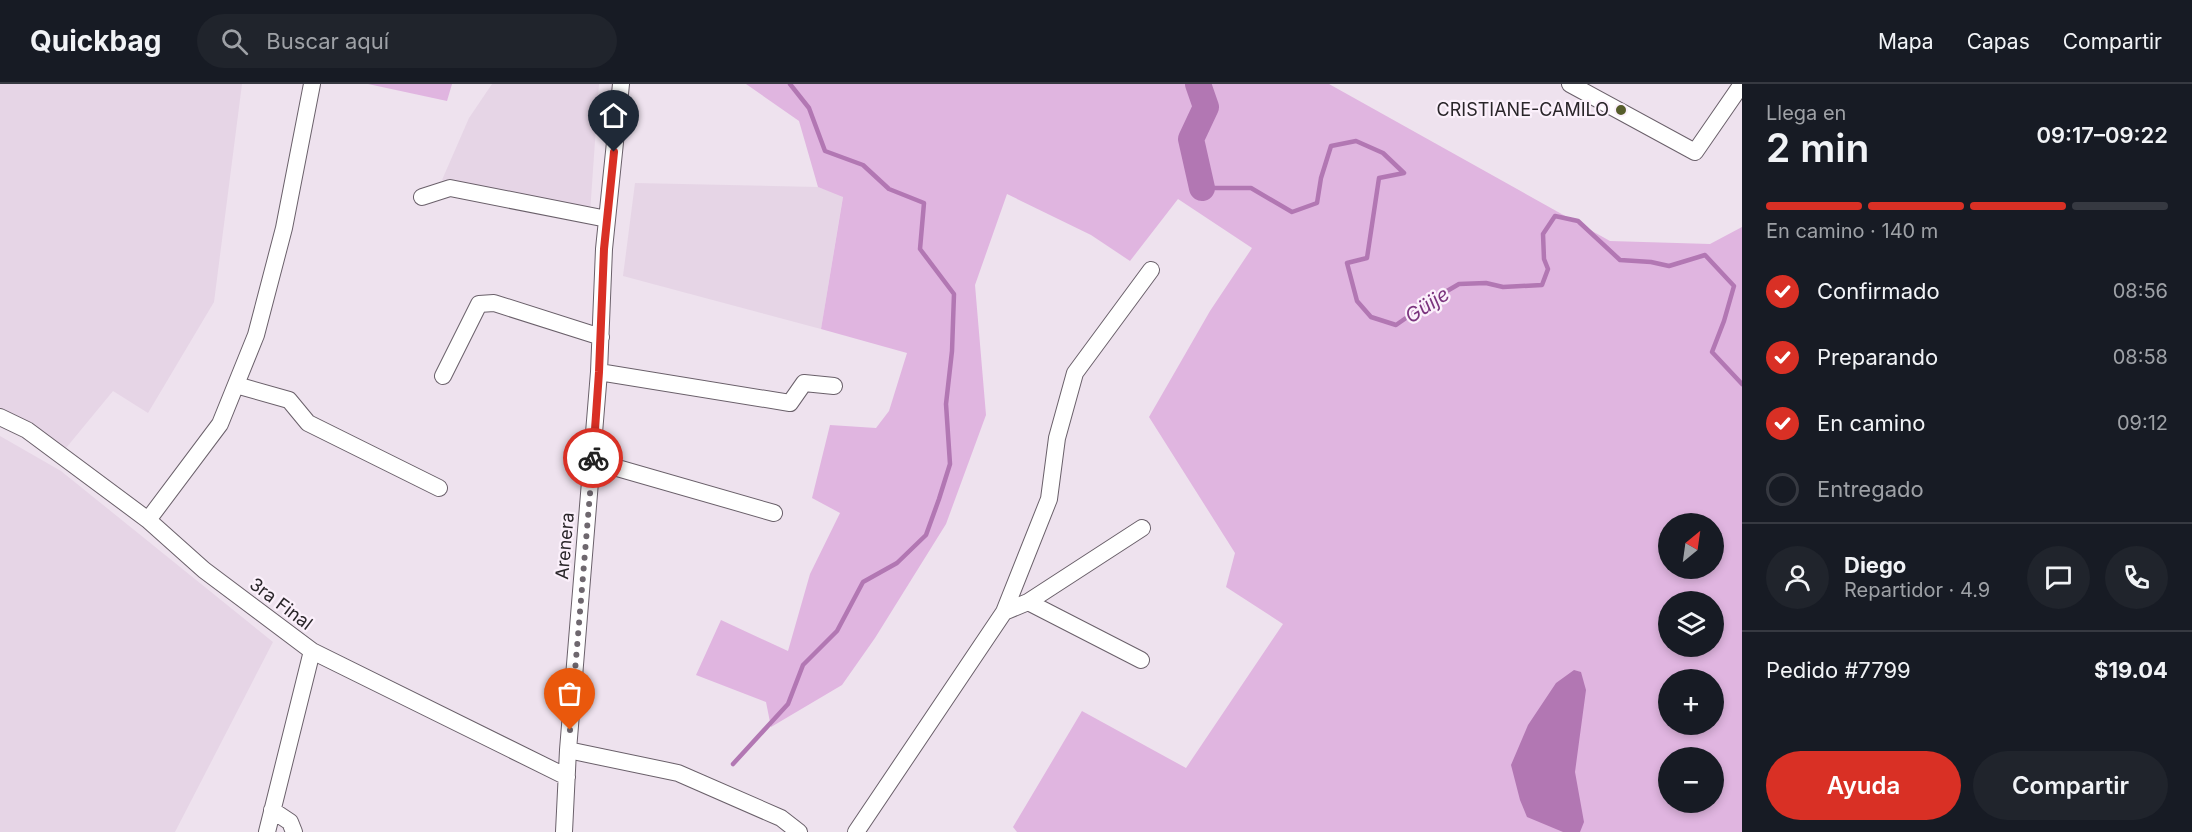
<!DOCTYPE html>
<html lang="es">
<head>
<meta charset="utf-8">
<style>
  :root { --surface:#171b24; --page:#20242c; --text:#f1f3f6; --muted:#9ea1a6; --line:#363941; --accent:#d93025 }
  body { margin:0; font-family:Inter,sans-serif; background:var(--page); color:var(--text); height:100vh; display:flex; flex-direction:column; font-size:22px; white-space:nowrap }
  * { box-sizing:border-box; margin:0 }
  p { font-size:20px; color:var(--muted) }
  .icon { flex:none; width:33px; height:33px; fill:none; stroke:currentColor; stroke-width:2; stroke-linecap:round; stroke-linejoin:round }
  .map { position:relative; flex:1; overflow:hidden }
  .drawer { display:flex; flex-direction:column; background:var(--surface); width:450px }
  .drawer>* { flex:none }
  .needle { width:39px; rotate:29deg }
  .tools { position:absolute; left:1658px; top:429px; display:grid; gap:12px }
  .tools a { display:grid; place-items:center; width:66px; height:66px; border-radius:50%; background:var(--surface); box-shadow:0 3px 9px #0003; font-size:30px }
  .pin { position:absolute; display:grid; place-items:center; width:51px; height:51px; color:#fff; margin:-62px -26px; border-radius:50% 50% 50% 0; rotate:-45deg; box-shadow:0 0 6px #0007 }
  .pin .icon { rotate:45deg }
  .courier { position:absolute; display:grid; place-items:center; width:60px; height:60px; margin:-30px; border:4px solid #d93025; border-radius:50%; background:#fff; color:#222; box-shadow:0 2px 8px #0007 }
  .head em { font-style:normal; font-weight:600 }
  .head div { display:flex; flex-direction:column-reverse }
  .head { display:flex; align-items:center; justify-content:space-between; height:102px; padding:0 24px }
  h1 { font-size:39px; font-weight:600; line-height:45px }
  .bar { display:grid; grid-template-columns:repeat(4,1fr); gap:9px 6px; align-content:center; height:72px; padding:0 24px }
  .bar i { height:8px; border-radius:4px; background:var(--line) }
  .bar .active { background:var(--accent) }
  .bar p { grid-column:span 4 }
  .line { display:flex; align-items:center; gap:15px; padding:0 24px; border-top:2px solid var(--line) }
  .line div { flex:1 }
  .round { display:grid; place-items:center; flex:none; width:63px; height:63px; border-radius:32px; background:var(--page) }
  ol { padding:0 24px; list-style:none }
  li { display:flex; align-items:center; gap:18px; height:66px }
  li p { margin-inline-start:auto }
  li .icon { padding:6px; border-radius:50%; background:var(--accent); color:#fff; stroke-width:4 }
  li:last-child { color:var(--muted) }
  li i { width:33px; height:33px; border:3px solid var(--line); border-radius:50% }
  .button { display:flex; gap:12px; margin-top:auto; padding:12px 24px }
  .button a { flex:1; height:69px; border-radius:36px; background:var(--accent); color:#fff; font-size:24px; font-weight:600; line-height:69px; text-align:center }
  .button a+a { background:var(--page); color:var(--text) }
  header { display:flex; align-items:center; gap:36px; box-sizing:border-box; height:84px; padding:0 30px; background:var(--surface); border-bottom:2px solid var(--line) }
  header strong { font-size:28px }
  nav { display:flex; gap:33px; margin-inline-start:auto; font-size:21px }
  .search { width:420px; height:54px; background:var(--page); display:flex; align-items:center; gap:15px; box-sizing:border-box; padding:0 21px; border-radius:33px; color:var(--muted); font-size:22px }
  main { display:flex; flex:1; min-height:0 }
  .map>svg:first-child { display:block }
  .built { fill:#e6d5e6 }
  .green { fill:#e0b5e0; fill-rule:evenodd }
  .water { fill:#b277b3 }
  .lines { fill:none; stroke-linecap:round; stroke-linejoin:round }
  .stream { stroke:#b277b3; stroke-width:4.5 }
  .river { stroke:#b277b3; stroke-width:26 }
  .minor-casing { stroke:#6a606a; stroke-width:18 }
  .minor { stroke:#fff; stroke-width:16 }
  .done { stroke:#6e676e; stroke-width:6; stroke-dasharray:0 10.8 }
  .route { stroke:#d93025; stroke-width:8 }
  .poi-dot { fill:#565d2b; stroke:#fbf0fb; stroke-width:2 }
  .labels { text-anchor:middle; stroke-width:4.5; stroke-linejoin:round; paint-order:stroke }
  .poi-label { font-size:18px; fill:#292529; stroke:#fbf0fb; text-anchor:end }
  .street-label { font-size:18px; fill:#292529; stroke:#fbf0fb }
  .water-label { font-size:20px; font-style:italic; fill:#7b347e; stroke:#fbf0fb }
</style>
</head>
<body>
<header>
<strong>Quickbag</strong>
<div class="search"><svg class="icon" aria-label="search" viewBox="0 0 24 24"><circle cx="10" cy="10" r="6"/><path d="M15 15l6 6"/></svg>Buscar aquí</div>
<nav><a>Mapa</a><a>Capas</a><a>Compartir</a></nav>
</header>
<main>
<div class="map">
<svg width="1742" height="748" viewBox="0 0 1742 748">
  <rect width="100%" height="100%" fill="#eee2ee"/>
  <!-- built -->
  <path class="built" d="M0 0H242L214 218 148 329 113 307 66 364 0 327Z
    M492 0H599L590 129 442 96 469 34Z
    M635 99 818 103 843 112 821 245 623 192Z
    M0 352 61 387 273 558 175 748H0Z"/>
  <!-- green -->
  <path class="green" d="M368 0H452L447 17Z
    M746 0H1329L1610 157 1710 160 1742 143V748H1017L1013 743 1082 627 1186 684 1283 540 1226 503 1235 469 1149 333 1210 227 1252 164 1178 115 1130 177 1091 151 1007 110 975 201 986 331 946 440 875 554 842 601 771 643 766 618 696 591 721 536 788 567 810 490 840 429 812 414 830 341 876 344 889 327 907 269 821 245 843 113 818 103 799 37ZM1668 440H1713V484H1668ZM1668 518H1713V562H1668ZM1668 596H1713V640H1668ZM1668 674H1713V718H1668Z"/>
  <!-- water -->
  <path class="water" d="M1574 586 1581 588 1586 606 1575 688 1584 738 1580 748H1563L1527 733 1520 716 1511 681 1528 641 1556 599Z"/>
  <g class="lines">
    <!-- stream -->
    <path class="stream" d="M1202 104H1251L1292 128 1317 119 1321 94 1331 62 1356 57 1383 69 1404 89 1379 94 1367 174 1347 179 1357 217 1371 233 1396 241 1430 217 1459 200 1486 199 1503 203 1542 201 1548 185 1544 175 1543 150 1555 132 1578 137 1620 176 1651 178 1669 182 1705 171 1734 202 1724 237 1712 268 1742 300
      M733 680 788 620 803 581 837 547 863 498 897 479 926 451 939 415 950 380 946 320 952 267 954 210 920 165 924 119 889 105 863 81 825 67 809 24 790 0"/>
    <!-- river -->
    <path class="river" d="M1198 0 1206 23 1191 55 1202 104"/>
    <defs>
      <path id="minor" d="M1570 0 1695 68 1742 0
        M422 113 450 104 607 135
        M599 288 790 319 804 299 834 302
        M443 292 479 220 494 219 601 253
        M236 301 289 316 308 339 439 404
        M0 333 27 346 148 436 204 486 312 567 567 693
        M593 377 774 429
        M148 436 220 340 256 251 284 144 312 0
        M1028 518 1141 576
        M1004 528 1028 518 1142 444
        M568 666 678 689 781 734 799 748
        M272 726 290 738 294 748
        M267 748 312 567
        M564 748 568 666 599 288 604 165 621 0
        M856 748 1004 528 1049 415 1057 354 1075 289 1151 186"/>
    </defs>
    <!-- minor casing -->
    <use href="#minor" class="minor-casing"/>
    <!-- minor -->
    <use href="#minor" class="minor"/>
  </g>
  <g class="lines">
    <!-- done -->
    <path class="done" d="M570 646 593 374"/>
    <!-- route -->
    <path class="route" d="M593 374 599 288 604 165 614 68"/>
  </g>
  <!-- markers -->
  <circle class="poi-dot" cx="1621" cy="26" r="6"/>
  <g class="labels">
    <!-- poi labels -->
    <g class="poi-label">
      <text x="1609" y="32">CRISTIANE-CAMILO</text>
    </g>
    <!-- street labels -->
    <g class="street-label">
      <text transform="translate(565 462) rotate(-85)" y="6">Arenera</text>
      <text transform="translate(281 520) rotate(37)" y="6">3ra Final</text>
    </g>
    <!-- water labels -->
    <g class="water-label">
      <text transform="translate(1427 221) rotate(-33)" y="7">Güije</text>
    </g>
  </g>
</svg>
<div class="tools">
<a><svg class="needle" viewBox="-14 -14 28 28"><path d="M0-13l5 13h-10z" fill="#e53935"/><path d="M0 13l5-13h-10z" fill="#9ea1a6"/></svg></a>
<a><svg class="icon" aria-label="layers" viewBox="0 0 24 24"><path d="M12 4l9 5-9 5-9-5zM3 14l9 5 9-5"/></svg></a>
<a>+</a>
<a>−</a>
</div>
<div class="pin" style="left:570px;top:646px;background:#ea580c"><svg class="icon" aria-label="bag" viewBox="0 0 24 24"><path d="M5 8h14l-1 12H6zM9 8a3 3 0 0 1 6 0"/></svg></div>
<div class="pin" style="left:614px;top:68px;background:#1f2937"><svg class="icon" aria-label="home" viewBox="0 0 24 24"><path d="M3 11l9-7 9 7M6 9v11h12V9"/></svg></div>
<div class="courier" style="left:593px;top:374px"><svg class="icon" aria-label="bike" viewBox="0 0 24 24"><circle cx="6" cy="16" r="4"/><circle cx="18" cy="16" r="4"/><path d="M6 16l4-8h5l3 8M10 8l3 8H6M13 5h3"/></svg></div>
</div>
<section class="drawer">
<div class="head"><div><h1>2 min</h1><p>Llega en</p></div><em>09:17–09:22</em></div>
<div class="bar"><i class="active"></i><i class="active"></i><i class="active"></i><i></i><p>En camino · 140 m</p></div>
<ol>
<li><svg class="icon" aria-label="check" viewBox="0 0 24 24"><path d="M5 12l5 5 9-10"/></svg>Confirmado<p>08:56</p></li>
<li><svg class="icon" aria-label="check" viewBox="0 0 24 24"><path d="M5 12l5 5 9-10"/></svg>Preparando<p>08:58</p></li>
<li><svg class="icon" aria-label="check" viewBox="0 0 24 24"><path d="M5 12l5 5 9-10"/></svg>En camino<p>09:12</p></li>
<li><i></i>Entregado</li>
</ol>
<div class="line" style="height:108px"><a class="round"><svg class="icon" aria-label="person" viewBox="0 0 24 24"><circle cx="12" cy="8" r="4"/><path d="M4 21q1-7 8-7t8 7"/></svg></a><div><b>Diego</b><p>Repartidor · 4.9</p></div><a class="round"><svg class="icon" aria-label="chat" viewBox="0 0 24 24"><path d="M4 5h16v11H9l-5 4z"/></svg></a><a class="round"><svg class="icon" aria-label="phone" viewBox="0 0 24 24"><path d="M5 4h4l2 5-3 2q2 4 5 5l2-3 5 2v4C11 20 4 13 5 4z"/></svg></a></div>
<div class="line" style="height:78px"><div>Pedido #7799</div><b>$19.04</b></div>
<div class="button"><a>Ayuda</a><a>Compartir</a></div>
</section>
</main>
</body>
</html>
